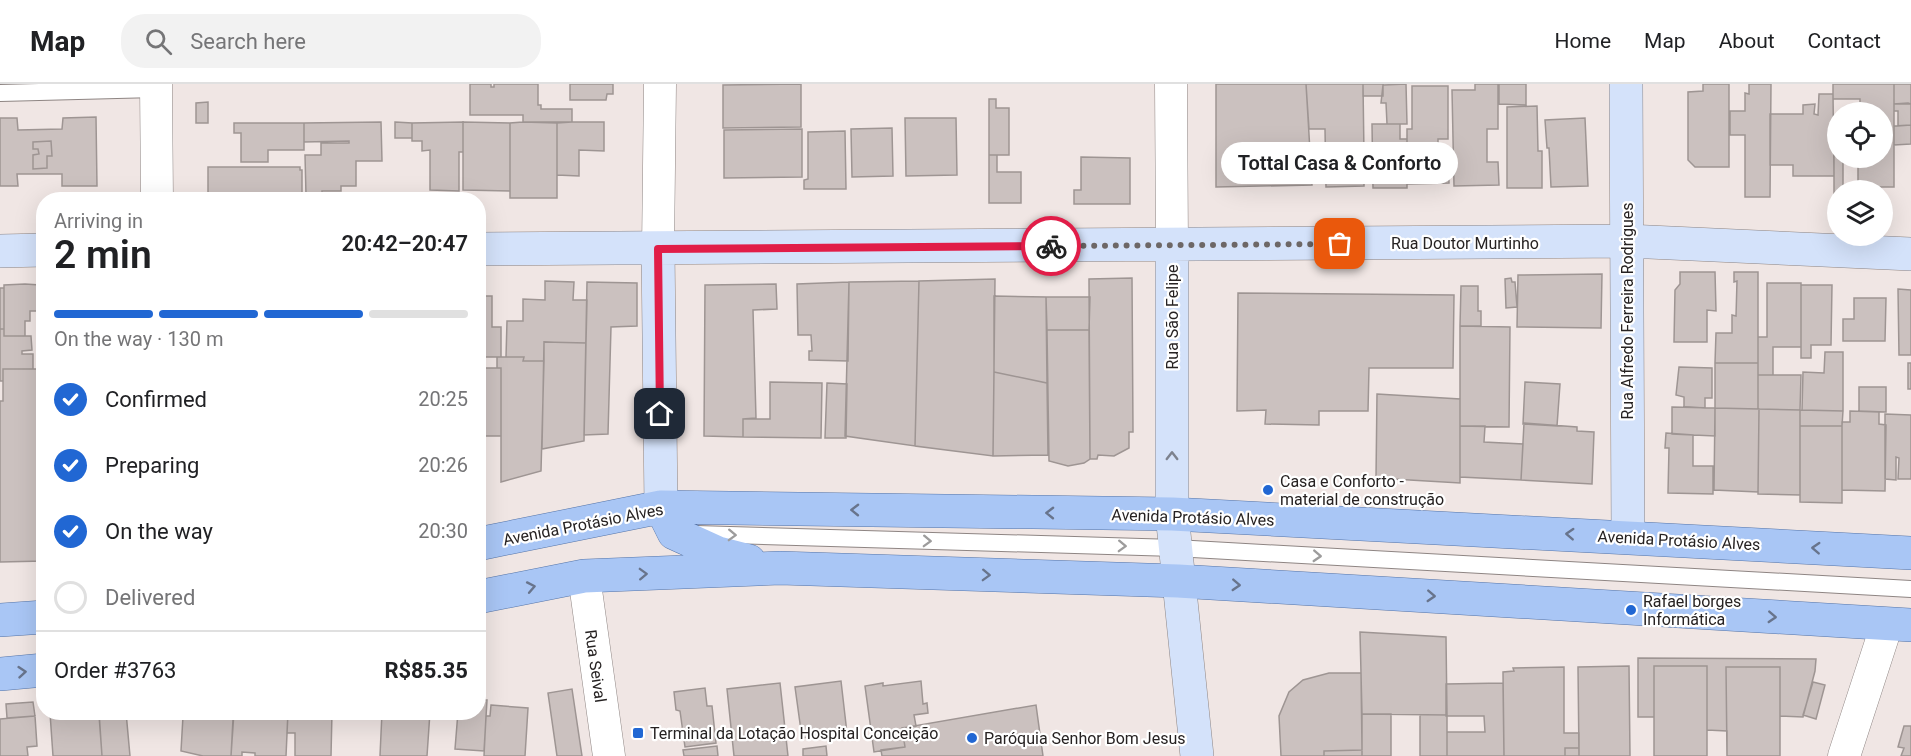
<!DOCTYPE html>
<html lang="en">
<head>
<meta charset="utf-8">
<style>
  :root { --surface:#fff; --page:#f2f2f2; --text:#202124; --muted:#757577; --line:#e0e0e0; --accent:#2167d3 }
  body { margin:0; font-family:Roboto,sans-serif; background:var(--page); color:var(--text); height:100vh; display:flex; flex-direction:column; font-size:22px; white-space:nowrap }
  * { box-sizing:border-box; margin:0 }
  p { font-size:20px; color:var(--muted) }
  .icon { flex:none; width:33px; height:33px; fill:none; stroke:currentColor; stroke-width:2; stroke-linecap:round; stroke-linejoin:round }
  .map { position:relative; flex:1; overflow:hidden }
  .side { position:absolute; left:36px; top:108px; width:450px; height:528px; display:flex; flex-direction:column; background:var(--surface); border-radius:24px; box-shadow:0 6px 24px #0002 }
  .side>* { flex:none }
  .buttons { position:absolute; left:1827px; top:18px; display:grid; gap:12px }
  .buttons a { display:grid; place-items:center; width:66px; height:66px; border-radius:50%; background:var(--surface); box-shadow:0 6px 24px #0002; font-size:30px }
  .pin { position:absolute; display:grid; place-items:center; width:51px; height:51px; color:#fff; margin:-26px; border-radius:12px; box-shadow:0 3px 9px #0006 }
  .courier { position:absolute; display:grid; place-items:center; width:60px; height:60px; margin:-30px; border:4px solid #e11d48; border-radius:50%; background:#fff; color:#222; box-shadow:0 2px 8px #0007 }
  .bubble { position:absolute; height:42px; border-radius:21px; background:var(--surface); box-shadow:0 6px 24px #0002; font-size:20px; font-weight:600; line-height:42px; text-align:center }
  .summary em { font-style:normal; font-weight:600 }
  .summary div { display:flex; flex-direction:column-reverse }
  .summary { display:flex; align-items:center; justify-content:space-between; height:102px; padding:0 18px }
  h1 { font-size:39px; font-weight:600; line-height:45px }
  .bar { display:grid; grid-template-columns:repeat(4,1fr); gap:9px 6px; align-content:center; height:72px; padding:0 18px }
  .bar i { height:8px; border-radius:4px; background:var(--line) }
  .bar .current { background:var(--accent) }
  .bar p { grid-column:span 4 }
  .line { display:flex; align-items:center; gap:15px; padding:0 18px; border-top:2px solid var(--line) }
  .line div { flex:1 }
  ol { padding:0 18px; list-style:none }
  li { display:flex; align-items:center; gap:18px; height:66px }
  li p { margin-inline-start:auto }
  li .icon { padding:6px; border-radius:50%; background:var(--accent); color:#fff; stroke-width:4 }
  li:last-child { color:var(--muted) }
  li i { width:33px; height:33px; border:3px solid var(--line); border-radius:50% }
  header { display:flex; align-items:center; gap:36px; box-sizing:border-box; height:84px; padding:0 30px; background:var(--surface); border-bottom:2px solid var(--line) }
  header strong { font-size:28px }
  nav { display:flex; gap:33px; margin-inline-start:auto; font-size:21px }
  .search { width:420px; height:54px; background:var(--page); display:flex; align-items:center; gap:15px; box-sizing:border-box; padding:0 21px; border-radius:24px; color:var(--muted); font-size:22px }
  .map>svg:first-child { display:block }
  .building { fill:#cbc1bf; stroke:#9e9593; stroke-width:1.5 }
  .lines { fill:none; stroke-linecap:round; stroke-linejoin:round }
  .lane-casing { stroke:#8e8583; stroke-width:18 }
  .street-casing { stroke:#8e8583; stroke-width:33 }
  .secondary-casing { stroke:#8e8583; stroke-width:34 }
  .primary-casing { stroke:#5574a7; stroke-width:34 }
  .lane { stroke:#fff; stroke-width:16 }
  .street { stroke:#fff; stroke-width:32 }
  .secondary { stroke:#d4e2fa; stroke-width:33 }
  .primary { stroke:#a9c6f5; stroke-width:33 }
  .oneway { stroke:#7d828e }
  .oneway2 { stroke:#68748c }
  .oneway3 { stroke:#9d9c9c }
  .done { stroke:#6d6766; stroke-width:6; stroke-dasharray:0 10.8 }
  .route { stroke:#e11d48; stroke-width:8 }
  .poi-dot { fill:#2167d3; stroke:#fff; stroke-width:2 }
  .labels { text-anchor:middle; stroke-width:4.5; stroke-linejoin:round; paint-order:stroke }
  .street-label { font-size:16px; fill:#262222; stroke:#fff }
  .poi-label { font-size:16px; fill:#262222; stroke:#fff; text-anchor:start }
</style>
</head>
<body>
<header>
<strong>Map</strong>
<div class="search"><svg class="icon" aria-label="search" viewBox="0 0 24 24"><circle cx="10" cy="10" r="6"/><path d="M15 15l6 6"/></svg>Search here</div>
<nav><a>Home</a><a>Map</a><a>About</a><a>Contact</a></nav>
</header>
<div class="map">
<svg width="1911" height="672" viewBox="0 0 1911 672">
  <rect width="100%" height="100%" fill="#f0e6e4"/>
  <!-- building -->
  <path class="building" d="M470 0H491V3H494V0H538V21H541V25H572V38H523V31H470Z
    M570 0H613V10H607L606 16H570Z
    M801 0V43L723 44V1Z
    M1216 0H1306L1312 101 1216 103Z
    M1306 0H1363L1364 71H1355V81H1364V102L1326 103 1325 45H1309Z
    M1363 0H1383V12H1363Z
    M1406 0 1407 40H1387L1386 19H1381L1383 1Z
    M1475 0H1498V45H1487V78H1498L1499 101 1454 102 1452 6H1475Z
    M1499 0H1526V21L1499 20Z
    M1703 0H1729V83H1695L1688 76V8L1703 7Z
    M1749 0H1771L1770 113H1745V51H1730V27H1745V9L1749 10Z
    M1833 0H1894V103H1858V74H1882V28H1860V15H1833Z
    M1894 0H1911V20H1894Z
    M1412 2H1448V55H1438V68H1448L1449 99 1407 100V45H1412Z
    M1819 10H1833L1834 92H1793V81H1770V30H1803V21L1815 20 1814 30 1818 31Z
    M989 15H996V24H1009V71H989Z
    M208 18V39H196V19Z
    M1908 19 1911 20V41L1898 42V27H1894V20Z
    M1537 22 1538 67H1542V104H1507V23Z
    M96 33 97 102H62V90H17L18 102H0V34H17L18 46 62 45 63 34Z
    M905 34H956L957 91 906 92Z
    M1585 34 1588 102 1551 103 1549 64H1547L1545 36Z
    M381 38 382 77H356V102H341V107H322V111H306L305 71H321V59H349V57L304 58V39Z
    M395 38 412 39V54H395Z
    M463 38V68H459V107L430 106V66L422 67V57H412V39Z
    M463 38 510 39V107L463 106Z
    M523 38 557 39V114H510V39Z
    M572 38H604V67L579 66V92L557 91V39Z
    M234 39H304V66H268V78H241V49H234Z
    M1372 40H1400V55H1407V104H1373Z
    M1911 41V60L1894 61V42Z
    M892 44 893 92 852 93 851 45Z
    M802 45V93L724 94V46Z
    M845 47 846 105H804V96L808 95V48Z
    M51 57 52 72H47V84L33 85V71L39 70 38 65H33V58Z
    M989 71H997V88H1021V119H989Z
    M1834 71H1838V74H1843V106H1838V116L1834 117Z
    M1081 73 1130 74V120H1074V106H1081Z
    M208 83H300V86H302V112H286V115H208Z
    M1680 188H1715L1716 227 1707 226V258H1674L1675 206 1680 200Z
    M1734 188H1758V279H1715L1716 249H1732V231L1736 232 1737 197 1734 198Z
    M1602 190 1601 244 1517 243 1518 191Z
    M1132 194 1133 348H1129V364L1114 372 1098 371 1097 375H1090L1089 195Z
    M1511 194 1512 198H1515L1517 223 1506 224 1505 195Z
    M995 195 993 372 915 362 919 197Z
    M545 197 574 198 573 216H587L586 259 544 258V277H523L524 273H506L507 237H523V215L545 216Z
    M919 197 915 362 845 352 849 198Z
    M587 198 637 199V242L611 243 608 350 584 351Z
    M849 198 848 277 809 276V267H812L811 251H798L797 200Z
    M44 199V239H37V227H40L39 200Z
    M1767 199H1801V263H1773V291H1758V253H1767Z
    M25 200 40 201V227H30V237H25V252H4V201Z
    M776 200 777 225 753 226 756 334 743 335V353L704 352 705 201Z
    M1801 201H1832L1831 261H1811V274H1801Z
    M1461 202H1478V227H1481V242H1460Z
    M0 204H4V245H0Z
    M1898 205 1911 206V271H1899Z
    M1238 209 1454 211 1453 284H1369L1368 327H1319V341L1265 340 1266 326 1237 327Z
    M478 212H492V243H501V273H478Z
    M994 212 1046 213 1047 299 994 288Z
    M1046 213H1090L1089 246H1047Z
    M1854 214H1886L1885 257H1843V235H1854Z
    M1460 242 1510 243 1509 343 1460 342Z
    M0 245H4V252H31L32 266 22 267V270H33V285H3V297H0Z
    M1047 246H1089L1090 375 1084 379 1068 382 1049 377Z
    M544 258 586 259 584 357 542 365Z
    M39 260H44V285H39Z
    M1825 268H1843V327L1802 326 1803 288 1824 289Z
    M478 273H483V284H501V352H478Z
    M497 273H524L523 277H544L541 387 501 398V284H497Z
    M1715 279H1758V325L1715 324Z
    M1908 279H1911V305H1908Z
    M1679 283 1712 284V314H1705V324L1684 323V313L1676 311Z
    M3 285H44V477L0 478V317H3Z
    M994 288 1047 299 1048 371 993 372Z
    M1758 291H1801L1800 326 1758 325Z
    M770 298 822 299 821 354 743 353V335H770Z
    M1525 298 1560 300 1557 342 1523 340Z
    M827 299 847 300 846 354H825Z
    M1859 303H1886V328L1859 327Z
    M1377 310 1460 315V399L1376 394Z
    M1672 323 1715 324V352L1672 350Z
    M1715 324 1759 325 1758 408 1714 406Z
    M1759 325 1800 326V411L1758 410Z
    M1800 326 1843 327 1842 342H1800Z
    M1850 327 1879 328V340L1886 341 1885 407 1842 406V338H1850Z
    M1885 330 1911 331V395H1898L1899 374 1896 373V396L1885 395Z
    M1524 339 1577 343V347L1594 348 1592 400 1521 396Z
    M1460 342H1485L1484 358 1523 360 1521 396 1460 393Z
    M1800 342H1842V419L1800 418Z
    M1666 349 1693 351V382H1713V410L1668 409 1669 364H1665Z
    M1360 548 1446 553 1447 631 1362 630Z
    M1638 574 1816 575 1815 587 1803 633 1780 632V672H1727V647L1707 646V672H1654V633H1638Z
    M1629 582 1630 672H1579L1578 583Z
    M1654 582H1707V672H1654Z
    M1564 583V649H1579V664H1565V672H1504L1503 588 1514 587 1513 584Z
    M1726 583H1780V672H1727Z
    M1329 589H1361L1362 666 1324 667V672H1281L1279 632 1289 608 1303 596Z
    M841 597 847 649 802 654 795 603Z
    M921 597 923 620 927 619 928 629 914 631 916 642 902 644 905 663 874 668 865 602 883 599V602Z
    M1813 598 1825 601 1816 635 1803 631Z
    M780 599 788 672H734L727 605Z
    M1503 599 1504 672H1447V648H1485L1484 632H1446V600Z
    M705 604 707 622H712L716 659 685 663 680 627 676 626 674 608Z
    M572 605 582 672H557L548 609Z
    M478 616H487L484 667 455 665 458 628H478Z
    M33 618 35 632 7 634 6 620Z
    M491 621 528 624 525 672H484L486 632H490Z
    M1036 621 1043 672H882L881 666 905 663 902 644Z
    M99 628 102 672H53L50 629Z
    M126 628 130 672H102L99 631Z
    M234 628H288L286 672H255V669L242 668V672H231Z
    M288 628H332L331 672H295V649H287Z
    M382 628H430L427 672H380Z
    M434 628H458L457 635 434 633Z
    M1362 630H1391V672H1362Z
    M192 631 233 635 231 672H203L181 667 183 632 191 633Z
    M1420 631H1447V672H1420Z
    M35 632 37 662 27 663 28 672H0V635Z
    M1904 642H1911V672H1901L1904 664 1898 663Z
    M717 662 718 672H684L683 666Z
    M826 662 827 672H803V665Z
    M1565 664H1579V672H1565Z
    M1362 666V672H1324V667Z"/>
  <g class="lines">
    <defs>
      <path id="lane" d="M0 9 156 5
        M696 450 1175 464 1911 505"/>
      <path id="street" d="M156 0 157 116
        M1171 0 1172 161
        M658 165 660 0
        M584 492 609 672
        M1844 672 1887 540"/>
      <path id="secondary" d="M1626 0 1628 453
        M1172 161V430L1197 672
        M478 165 1627 157 1911 170
        M658 165 661 423
        M0 167 44 166"/>
      <path id="primary" d="M661 423 674 449 718 469 749 477
        M478 460 661 423 1172 430 1911 469
        M478 513 584 492 780 484 1178 497 1911 541
        M0 536 44 533
        M0 590 44 586"/>
    </defs>
    <!-- lane casing -->
    <use href="#lane" class="lane-casing"/>
    <!-- street casing -->
    <use href="#street" class="street-casing"/>
    <!-- secondary casing -->
    <use href="#secondary" class="secondary-casing"/>
    <!-- primary casing -->
    <use href="#primary" class="primary-casing"/>
    <!-- lane -->
    <use href="#lane" class="lane"/>
    <!-- street -->
    <use href="#street" class="street"/>
    <!-- secondary -->
    <use href="#secondary" class="secondary"/>
    <!-- primary -->
    <use href="#primary" class="primary"/>
  </g>
  <!-- one-way arrows -->
  <defs><path id="oneway-chevron" d="M-2-3.5L2.5 0L-2 3.5" fill="none" stroke-width="1.6" stroke-linecap="round" stroke-linejoin="round" transform="scale(1.5)"/></defs>
  <use class="oneway" href="#oneway-chevron" transform="translate(1172 372) rotate(-90)"/>
  <g class="oneway2">
    <use href="#oneway-chevron" transform="translate(855 426) rotate(-179)"/>
    <use href="#oneway-chevron" transform="translate(1050 429) rotate(-179)"/>
    <use href="#oneway-chevron" transform="translate(1570 450) rotate(-177)"/>
    <use href="#oneway-chevron" transform="translate(1816 464) rotate(-177)"/>
    <use href="#oneway-chevron" transform="translate(643 490) rotate(-2)"/>
    <use href="#oneway-chevron" transform="translate(986 491) rotate(2)"/>
    <use href="#oneway-chevron" transform="translate(1236 501) rotate(3)"/>
    <use href="#oneway-chevron" transform="translate(531 503) rotate(-11)"/>
    <use href="#oneway-chevron" transform="translate(1431 512) rotate(3)"/>
    <use href="#oneway-chevron" transform="translate(1772 533) rotate(3)"/>
    <use href="#oneway-chevron" transform="translate(22 588) rotate(-5)"/>
  </g>
  <g class="oneway3">
    <use href="#oneway-chevron" transform="translate(732 451) rotate(2)"/>
    <use href="#oneway-chevron" transform="translate(927 457) rotate(2)"/>
    <use href="#oneway-chevron" transform="translate(1122 462) rotate(2)"/>
    <use href="#oneway-chevron" transform="translate(1317 472) rotate(3)"/>
  </g>
  <g class="lines">
    <!-- done -->
    <path class="done" d="M1051 162 1340 160"/>
    <!-- route -->
    <path class="route" d="M660 330 658 165 1051 162"/>
  </g>
  <!-- markers -->
  <g class="poi-dot">
    <circle cx="1268" cy="406" r="6"/>
    <circle cx="1631" cy="526" r="6"/>
    <rect x="632" y="643" width="12" height="12" rx="3"/>
    <circle cx="972" cy="654" r="6"/>
  </g>
  <g class="labels">
    <!-- street labels -->
    <g class="street-label">
      <text x="1465" y="165">Rua Doutor Murtinho</text>
      <text transform="translate(1627 227) rotate(-90)" y="6">Rua Alfredo Ferreira Rodrigues</text>
      <text transform="translate(1172 233) rotate(-90)" y="6">Rua São Felipe</text>
      <text transform="translate(1193 433) rotate(2)" y="6">Avenida Protásio Alves</text>
      <text transform="translate(583 440) rotate(-11)" y="6">Avenida Protásio Alves</text>
      <text transform="translate(1679 456) rotate(3)" y="6">Avenida Protásio Alves</text>
      <text transform="translate(596 582) rotate(82)" y="6">Rua Seival</text>
    </g>
    <!-- poi labels -->
    <g class="poi-label">
      <text x="1280" y="403">Casa e Conforto -<tspan x="1280" dy="18">material de construção</tspan></text>
      <text x="1643" y="523">Rafael borges<tspan x="1643" dy="18">Informática</tspan></text>
      <text x="650" y="655">Terminal da Lotação Hospital Conceição</text>
      <text x="984" y="660">Paróquia Senhor Bom Jesus</text>
    </g>
  </g>
</svg>
<div class="buttons">
<a><svg class="icon" aria-label="locate" viewBox="0 0 24 24"><circle cx="12" cy="12" r="6"/><path d="M12 2v4M12 18v4M2 12h4M18 12h4"/></svg></a>
<a><svg class="icon" aria-label="layers" viewBox="0 0 24 24"><path d="M12 4l9 5-9 5-9-5zM3 14l9 5 9-5"/></svg></a>
</div>
<div class="pin" style="left:1340px;top:160px;background:#ea580c"><svg class="icon" aria-label="bag" viewBox="0 0 24 24"><path d="M5 8h14l-1 12H6zM9 8a3 3 0 0 1 6 0"/></svg></div>
<div class="pin" style="left:660px;top:330px;background:#1f2937"><svg class="icon" aria-label="home" viewBox="0 0 24 24"><path d="M3 11l9-7 9 7M6 9v11h12V9"/></svg></div>
<div class="courier" style="left:1051px;top:162px"><svg class="icon" aria-label="bike" viewBox="0 0 24 24"><circle cx="6" cy="16" r="4"/><circle cx="18" cy="16" r="4"/><path d="M6 16l4-8h5l3 8M10 8l3 8H6M13 5h3"/></svg></div>
<div class="bubble" style="left:1221px;top:58px;width:237px">Tottal Casa &amp; Conforto</div>
<section class="side">
<div class="summary"><div><h1>2 min</h1><p>Arriving in</p></div><em>20:42–20:47</em></div>
<div class="bar"><i class="current"></i><i class="current"></i><i class="current"></i><i></i><p>On the way · 130 m</p></div>
<ol>
<li><svg class="icon" aria-label="check" viewBox="0 0 24 24"><path d="M5 12l5 5 9-10"/></svg>Confirmed<p>20:25</p></li>
<li><svg class="icon" aria-label="check" viewBox="0 0 24 24"><path d="M5 12l5 5 9-10"/></svg>Preparing<p>20:26</p></li>
<li><svg class="icon" aria-label="check" viewBox="0 0 24 24"><path d="M5 12l5 5 9-10"/></svg>On the way<p>20:30</p></li>
<li><i></i>Delivered</li>
</ol>
<div class="line" style="height:78px"><div>Order #3763</div><b>R$85.35</b></div>
</section>
</div>
</body>
</html>
